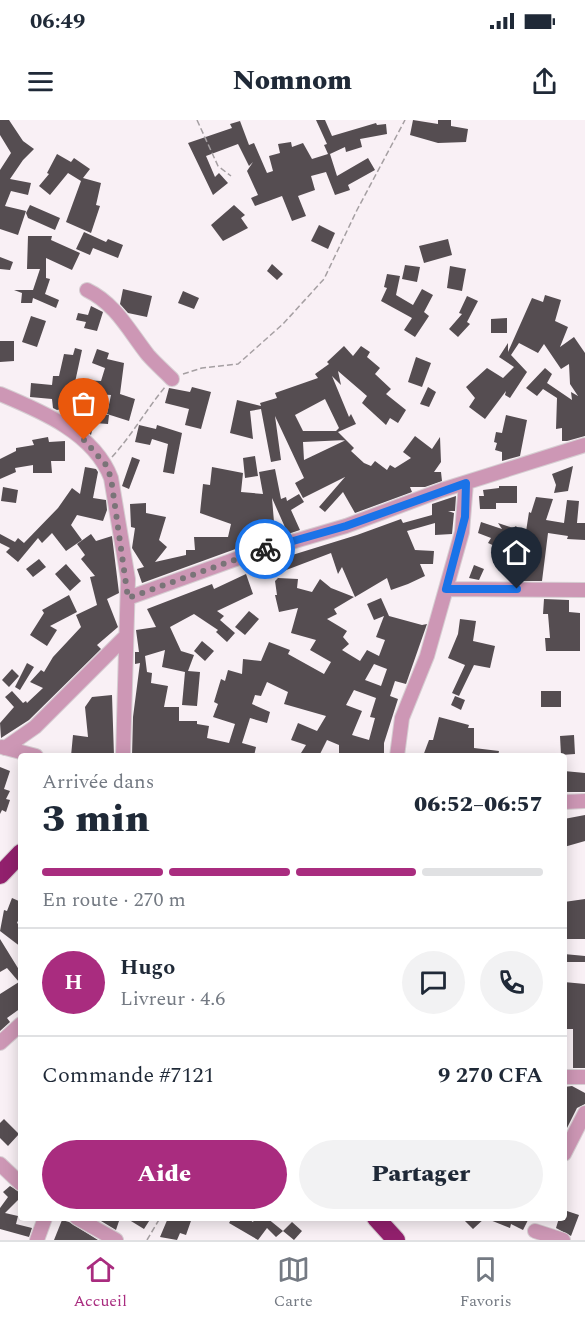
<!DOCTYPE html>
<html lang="fr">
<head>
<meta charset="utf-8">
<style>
  :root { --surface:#fff; --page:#f2f2f3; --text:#1f2937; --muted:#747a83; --line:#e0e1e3; --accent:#a92c7f }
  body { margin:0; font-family:Spectral,serif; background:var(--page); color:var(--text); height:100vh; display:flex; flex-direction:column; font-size:22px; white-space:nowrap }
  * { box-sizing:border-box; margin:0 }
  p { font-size:20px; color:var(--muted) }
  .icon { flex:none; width:33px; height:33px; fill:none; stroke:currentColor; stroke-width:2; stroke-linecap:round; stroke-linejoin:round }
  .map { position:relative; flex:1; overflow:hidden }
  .panel { position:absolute; left:18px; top:633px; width:549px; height:468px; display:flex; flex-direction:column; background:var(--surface); border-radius:6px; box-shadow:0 3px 15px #0003 }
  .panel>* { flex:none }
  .pin { position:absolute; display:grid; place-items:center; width:51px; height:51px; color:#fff; margin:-62px -26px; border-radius:50% 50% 50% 0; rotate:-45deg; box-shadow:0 0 6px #0007 }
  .pin .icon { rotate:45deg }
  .courier { position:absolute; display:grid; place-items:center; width:60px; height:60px; margin:-30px; border:4px solid #1a73e8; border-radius:50%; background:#fff; color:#222; box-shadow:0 2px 8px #0007 }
  .overview em { font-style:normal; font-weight:800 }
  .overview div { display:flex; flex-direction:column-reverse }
  .overview { display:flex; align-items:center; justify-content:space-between; height:102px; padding:0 24px }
  h1 { font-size:39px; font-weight:800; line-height:45px }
  .bar { display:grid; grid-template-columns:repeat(4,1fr); gap:9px 6px; align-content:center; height:72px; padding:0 24px }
  .bar i { height:8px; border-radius:4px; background:var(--line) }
  .bar .current { background:var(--accent) }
  .bar p { grid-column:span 4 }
  .line { display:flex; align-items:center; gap:15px; padding:0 24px; border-top:2px solid var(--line) }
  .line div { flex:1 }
  .round { display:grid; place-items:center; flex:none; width:63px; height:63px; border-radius:32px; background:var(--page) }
  .cta { display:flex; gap:12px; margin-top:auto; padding:12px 24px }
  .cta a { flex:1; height:69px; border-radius:36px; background:var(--accent); color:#fff; font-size:24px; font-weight:800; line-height:69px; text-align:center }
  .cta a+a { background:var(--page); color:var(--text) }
  .status { display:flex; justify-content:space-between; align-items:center; height:42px; padding:0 30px; background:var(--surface); direction:ltr }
  .status svg { height:16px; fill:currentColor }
  header { display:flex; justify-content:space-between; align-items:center; height:78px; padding:0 24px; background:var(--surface); font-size:27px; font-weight:800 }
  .tabs { display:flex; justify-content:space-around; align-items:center; height:84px; border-top:2px solid var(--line); background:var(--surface); font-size:16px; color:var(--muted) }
  .tabs a { display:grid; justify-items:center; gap:3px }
  .tabs .current { color:var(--accent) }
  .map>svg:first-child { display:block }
  .building { fill:#554d51; fill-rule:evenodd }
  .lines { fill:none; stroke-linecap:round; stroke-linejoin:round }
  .minor-casing { stroke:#d6ced2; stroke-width:16 }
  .highway-casing { stroke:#d6ced2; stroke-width:20 }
  .path { stroke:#a59fa2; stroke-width:1.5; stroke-dasharray:6 3; stroke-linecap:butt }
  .minor { stroke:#cd97b5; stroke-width:14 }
  .highway { stroke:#92206d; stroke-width:18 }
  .done { stroke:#7a7478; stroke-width:6; stroke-dasharray:0 10.8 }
  .route { stroke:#1a73e8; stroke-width:8 }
</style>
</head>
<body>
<div class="status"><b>06:49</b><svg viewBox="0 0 49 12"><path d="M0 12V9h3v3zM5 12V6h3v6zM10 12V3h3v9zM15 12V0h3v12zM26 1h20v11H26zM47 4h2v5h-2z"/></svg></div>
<header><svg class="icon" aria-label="menu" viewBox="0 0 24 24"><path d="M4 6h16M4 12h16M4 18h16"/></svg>Nomnom<svg class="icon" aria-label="share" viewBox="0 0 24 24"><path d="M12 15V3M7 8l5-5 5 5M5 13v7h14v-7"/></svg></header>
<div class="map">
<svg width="585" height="1120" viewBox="0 0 585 1120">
  <rect width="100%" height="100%" fill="#f9f0f5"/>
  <!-- building -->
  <path class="building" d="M0 0H9L23 21 34 29 23 40 10 59 31 63 28 75 11 71 5 86 26 91 18 115 0 109V50L11 33 0 15Z
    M316 0H325L332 16 376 3 377 5 386 4 387 14 360 19 362 27 346 32 345 27 330 34 337 56 368 38 375 50 348 65 350 70 335 75 326 52 311 56 315 70 298 76 306 96 292 101 282 76 255 86 251 78 258 75 247 51 253 42 249 46 238 24 206 36 215 57 219 53 228 63 213 75 188 23 232 8 230 4 240 1 249 25 254 23 267 53 273 51 269 36 280 33 278 24 291 22 292 27 303 23 312 39 328 34 324 25 327 24Z
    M413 0 438 4V0H451V6L468 9 466 22 438 23 410 15Z
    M57 34 71 42 74 38 90 49 83 58 101 63 96 85 100 86 91 113 66 102 81 61 68 53 50 75 39 66 49 54 47 53Z
    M30 85 60 98 55 110 28 98 26 93Z
    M234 85 245 95 241 98 248 108 223 121 211 105Z
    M319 105 335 113 328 129 311 121Z
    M84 112 106 122 108 119 123 125 118 138 93 128 90 135 76 129Z
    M28 116H52L51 120 80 133 72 150 46 138V158L50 159 45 174 59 180 56 188 33 178 32 183H21L22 173 14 170H33L40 149H27Z
    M448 119 452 135 424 143 419 126Z
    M0 137 13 142 10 150 0 149Z
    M272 144 283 154 277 160 267 151Z
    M405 145 420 147 417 162 402 159Z
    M450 146 466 149 462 171 447 168Z
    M387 154 400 156 396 175 413 185 422 169 433 175 424 192 429 196 415 217 404 210 412 198 381 181 387 168 384 167Z
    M123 169 152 176 147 197 128 193 120 184Z
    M183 171 199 178 194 189 178 183Z
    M545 175 561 180 555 201 568 207 560 227 574 217 585 233V316L567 321H562V308L556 309 557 278 543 269 537 276 526 268 545 248 552 254 547 263 572 280 571 272 578 276 570 264 569 244 561 249 544 224 538 233 519 223 511 235 527 252 510 278 505 275 506 271 485 299 469 287 475 278 466 267 487 248 503 258 514 247 499 237 508 223V232L532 178 543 182Z
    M467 176 478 181 467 202 470 204 458 217 449 209 462 194 459 193Z
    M91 186 103 192 97 211 84 208 86 202 76 200 78 193 88 195Z
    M31 196 46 201 37 227 22 222Z
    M507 198V213H491V199Z
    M0 221H14V241L0 242Z
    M344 226 353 236 361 226 370 232 367 237 380 248 375 254 391 269 386 274 406 290 398 303 390 298 386 305 362 283 367 276 338 251 341 265 332 256 349 297 351 294 356 304 338 312 354 328 351 331 364 343 371 346 375 341 387 350 390 345 395 348 411 338 403 332 415 316 432 329 440 317 441 342 434 352H441L442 361 425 367H410L412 372 355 393 343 372 325 392 319 387 345 357 303 378 295 363 304 358 275 296 281 340 271 342 261 289 250 291 253 319 230 313 237 280 261 286 260 283 277 278 275 273 318 258 315 254 329 244 327 242ZM325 279 339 308 336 311H303L295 295ZM346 320 304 340 303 322Z
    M75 228 82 230 72 276 84 279 83 287 65 292V288L57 290 53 288 52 279 30 277 31 263 52 265 53 256H59L64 234 73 235Z
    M97 229 109 233 107 239 124 243 120 274 135 279 129 301 107 294 111 275 80 273 85 260 101 261 105 248 92 243Z
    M416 237 431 243 422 267 408 262Z
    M192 267 211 272 201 309 185 305 189 289 165 283 169 268 190 272Z
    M428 267 436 272 429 287 420 284Z
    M84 292 109 295 108 304 94 303 91 315 81 306Z
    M506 295 527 300 520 336 502 341V332L495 330 497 323 494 322 496 312 502 313Z
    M139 305 156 309 157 305 182 313 174 354 163 352 168 324 152 319 150 325 135 322Z
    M48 317 49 322 65 321V341H51L52 353H33V345L15 348 16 352 0 359V339L16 331V328L34 325 32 320Z
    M255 336 258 356 245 358 243 338Z
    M132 337 140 340 129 369 122 366Z
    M573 346 568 371 554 373 556 365 552 354Z
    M85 347 96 349 98 352 93 378 106 380 107 390 103 401 77 395 71 405 82 420 66 431 52 413 42 423 38 418 18 442 6 432 10 428 0 423V414L15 422 18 418 24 423 58 388 72 368 80 374Z
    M212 347 243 353 241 372 263 374 259 352 275 349 281 379 286 377 287 381 299 374 304 382 291 390 300 410 288 414 272 378 275 414 242 417 241 427 142 463 137 449 144 447 132 428 135 408 131 407 130 384 146 383V393L166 397 159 420 167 427 155 442 186 435V430H195L194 417H228L231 404 200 393 203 364 210 365Z
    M499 366H517V383H496V389H480L479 376H484L483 370 499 368Z
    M3 367 18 370 16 383 1 381Z
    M456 376 455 391H448L454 393 452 414 435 415V403L407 411 415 430 434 431 433 444H420L425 456 408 464 391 470 387 458 355 477 342 447 338 454 331 433 281 452 276 440 357 415 401 399 403 403 432 395V384Z
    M536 377 553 379 546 400 564 403 567 380 579 381 577 403H585V420L567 419 568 416 548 413 542 461H520L521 446 517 447 515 439 532 434 535 421 515 418 511 421 504 412 497 427 488 423 491 418 478 413 481 402 502 409 498 403 513 408 516 406 525 418 529 392 531 393Z
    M91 414 96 421 112 416 119 473 107 479 118 507 97 525 101 529 29 600 1 618 0 603 14 587 5 577 12 571 23 583 26 581 27 583 43 568 30 562 41 550 44 552 53 537 81 507 76 495 97 485 90 457 95 456 81 439 85 435 77 424Z
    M39 439 46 447 33 457 26 449Z
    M66 444 81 461 70 471 55 454Z
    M474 445 484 449 479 460 469 458Z
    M246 454 253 474 217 491 224 496 220 500 235 513 227 522 216 512 218 510 194 494 170 507 181 531 194 535 188 551 200 552 197 586 182 585 185 552 162 547 165 530 145 536 147 552 152 553 151 563 168 566 164 587H179V601H197V604L209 606 207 618 229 623 235 604 213 597 218 584 214 582 221 559 225 561 228 550 242 554 243 539 261 541 269 522 290 530 288 534 324 554 331 542 310 530 316 520 291 513 298 488 279 492 275 475H277L275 461 278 458 298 459 297 468 312 472 320 459 331 468 354 477 334 489 337 494 327 499 347 511 343 517 349 524 342 530 360 541 367 530 379 536 385 520 376 517 384 496 374 500 367 484 381 478 389 496 422 505 427 504 406 564 395 561 390 576 398 579 384 623V636H339V625L327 620 319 636 301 633 306 625 291 620 298 603 317 611 326 596 284 584 288 572 267 562 261 576 255 575 252 584 270 592 267 603 250 598 242 623 256 627 254 636H132L133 597 140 543 135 544V532H139L136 510 156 507 147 489 212 464 214 469ZM374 544 387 549 381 566 365 560ZM354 570 376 578 370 597 375 598 369 620 352 615 362 591 346 585Z
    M69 475 77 492 50 506 57 510 47 526 30 515 44 493 42 490Z
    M544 479 569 480V492L580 493V531H546L545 518H550L548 494H543Z
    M249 491 259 499 245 515 235 507Z
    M460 499 476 501 473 521 495 526 490 548 474 545 459 576 452 573 465 545 448 538 458 514Z
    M202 521 214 531 205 541 194 531Z
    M27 543 34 547 20 570 15 567Z
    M12 549 19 556 9 567 2 560Z
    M541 571H561V587H541Z
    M112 575 114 636H71L73 615 88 617 85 587 92 577Z
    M455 576 465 580 461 590 451 585Z
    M439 597 469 605 468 608H474V628L499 631 498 636H423L429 620H433Z
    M574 615 575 634 561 635 560 616Z
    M0 647 10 651 4 669 10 671 6 679 10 680 6 692 2 690 0 694Z
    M564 651 585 653V672H564Z
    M585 695V721L564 727V699Z
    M12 778 21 782V794L17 803 21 806V827L0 811 4 790 7 791Z
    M585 779V819H564V782Z
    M0 819 21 853V888L7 898 10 902 0 911V874L19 862 7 848 0 852Z
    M564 834 585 836V842H564Z
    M564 862 585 864V948H573V909H564Z
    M572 966 585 973V984L577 988 565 1012 564 993 567 987 564 967Z
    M4 999 19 1014 8 1026 0 1018V1003Z
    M10 1066 21 1073V1077L5 1093 18 1096 16 1104 32 1108 29 1117 0 1109V1088L8 1077 3 1072Z
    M564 1090 579 1095 571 1116 556 1108 559 1098H564Z
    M102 1098H120L116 1110 101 1101Z
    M126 1098H151L144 1109Z
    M168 1098H192L186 1115 180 1113 177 1120 160 1117Z
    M232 1098H247L253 1102 255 1098H267L283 1111 276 1117 267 1108 258 1120 229 1103Z
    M462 1098H485L473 1109Z
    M485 1098H529L523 1110 511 1104 510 1108Z
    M62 1100 69 1102 98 1120H54Z
    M292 1102 302 1111 294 1120 283 1111Z"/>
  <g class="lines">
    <defs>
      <path id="minor" d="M87 170C116 184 129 211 148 235 155 243 164 251 172 259
        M0 274C41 291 94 313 111 358L128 459 123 636
        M446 469 585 470
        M128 478 247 435 346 406 442 370 585 325
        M2 627 36 636
        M5 628 35 607 124 518
        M397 636 402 598 427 536 462 412 466 363
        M564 682 585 681
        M0 923 21 904
        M564 957H585
        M564 1034 585 993
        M0 1044 21 1064
        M77 1098 116 1120
        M535 1111 563 1120
        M37 1120 45 1098"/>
      <path id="highway" d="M0 755 21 733
        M376 1098 396 1120"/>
    </defs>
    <!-- minor casing -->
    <use href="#minor" class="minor-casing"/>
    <!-- highway casing -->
    <use href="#highway" class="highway-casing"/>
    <!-- path -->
    <path class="path" d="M197 0 218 46 231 56
      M183 254 202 248 238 244 283 204 324 159 357 90 405 0
      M112 337C132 315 146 290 165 267
      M147 1120 160 1098"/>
    <!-- minor -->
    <use href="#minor" class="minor"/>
    <!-- highway -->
    <use href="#highway" class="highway"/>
  </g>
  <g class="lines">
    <!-- done -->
    <path class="done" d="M84 320 106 345 111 358 128 478 265 429"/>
    <!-- route -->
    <path class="route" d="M265 429 346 406 466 363 465 397 446 469H517"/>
  </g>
</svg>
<div class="pin" style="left:84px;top:320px;background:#ea580c"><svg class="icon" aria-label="bag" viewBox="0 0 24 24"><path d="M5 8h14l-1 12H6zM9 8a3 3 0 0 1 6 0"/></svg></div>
<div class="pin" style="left:517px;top:469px;background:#1f2937"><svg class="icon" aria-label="home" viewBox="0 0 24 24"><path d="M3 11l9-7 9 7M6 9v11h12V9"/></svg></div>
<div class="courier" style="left:265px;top:429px"><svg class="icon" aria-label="bike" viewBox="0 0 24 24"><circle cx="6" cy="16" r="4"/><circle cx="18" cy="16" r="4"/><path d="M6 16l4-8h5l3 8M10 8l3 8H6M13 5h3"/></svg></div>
<section class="panel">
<div class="overview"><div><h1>3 min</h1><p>Arrivée dans</p></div><em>06:52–06:57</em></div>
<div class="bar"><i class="current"></i><i class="current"></i><i class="current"></i><i></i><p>En route · 270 m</p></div>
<div class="line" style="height:108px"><b class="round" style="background:var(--accent);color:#fff">H</b><div><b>Hugo</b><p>Livreur · 4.6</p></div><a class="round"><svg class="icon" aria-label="chat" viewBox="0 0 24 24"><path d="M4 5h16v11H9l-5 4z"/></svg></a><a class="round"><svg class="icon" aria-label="phone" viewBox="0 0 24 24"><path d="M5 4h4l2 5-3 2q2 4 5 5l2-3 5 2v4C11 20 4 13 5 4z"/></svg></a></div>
<div class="line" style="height:78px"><div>Commande #7121</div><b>9 270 CFA</b></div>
<div class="cta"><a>Aide</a><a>Partager</a></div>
</section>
</div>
<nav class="tabs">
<a class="current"><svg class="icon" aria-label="home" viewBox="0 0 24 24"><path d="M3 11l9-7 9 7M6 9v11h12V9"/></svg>Accueil</a>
<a><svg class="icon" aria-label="map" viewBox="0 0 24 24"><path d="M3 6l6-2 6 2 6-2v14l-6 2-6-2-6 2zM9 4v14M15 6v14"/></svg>Carte</a>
<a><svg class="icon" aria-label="saved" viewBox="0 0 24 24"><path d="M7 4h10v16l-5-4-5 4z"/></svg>Favoris</a>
</nav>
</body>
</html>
